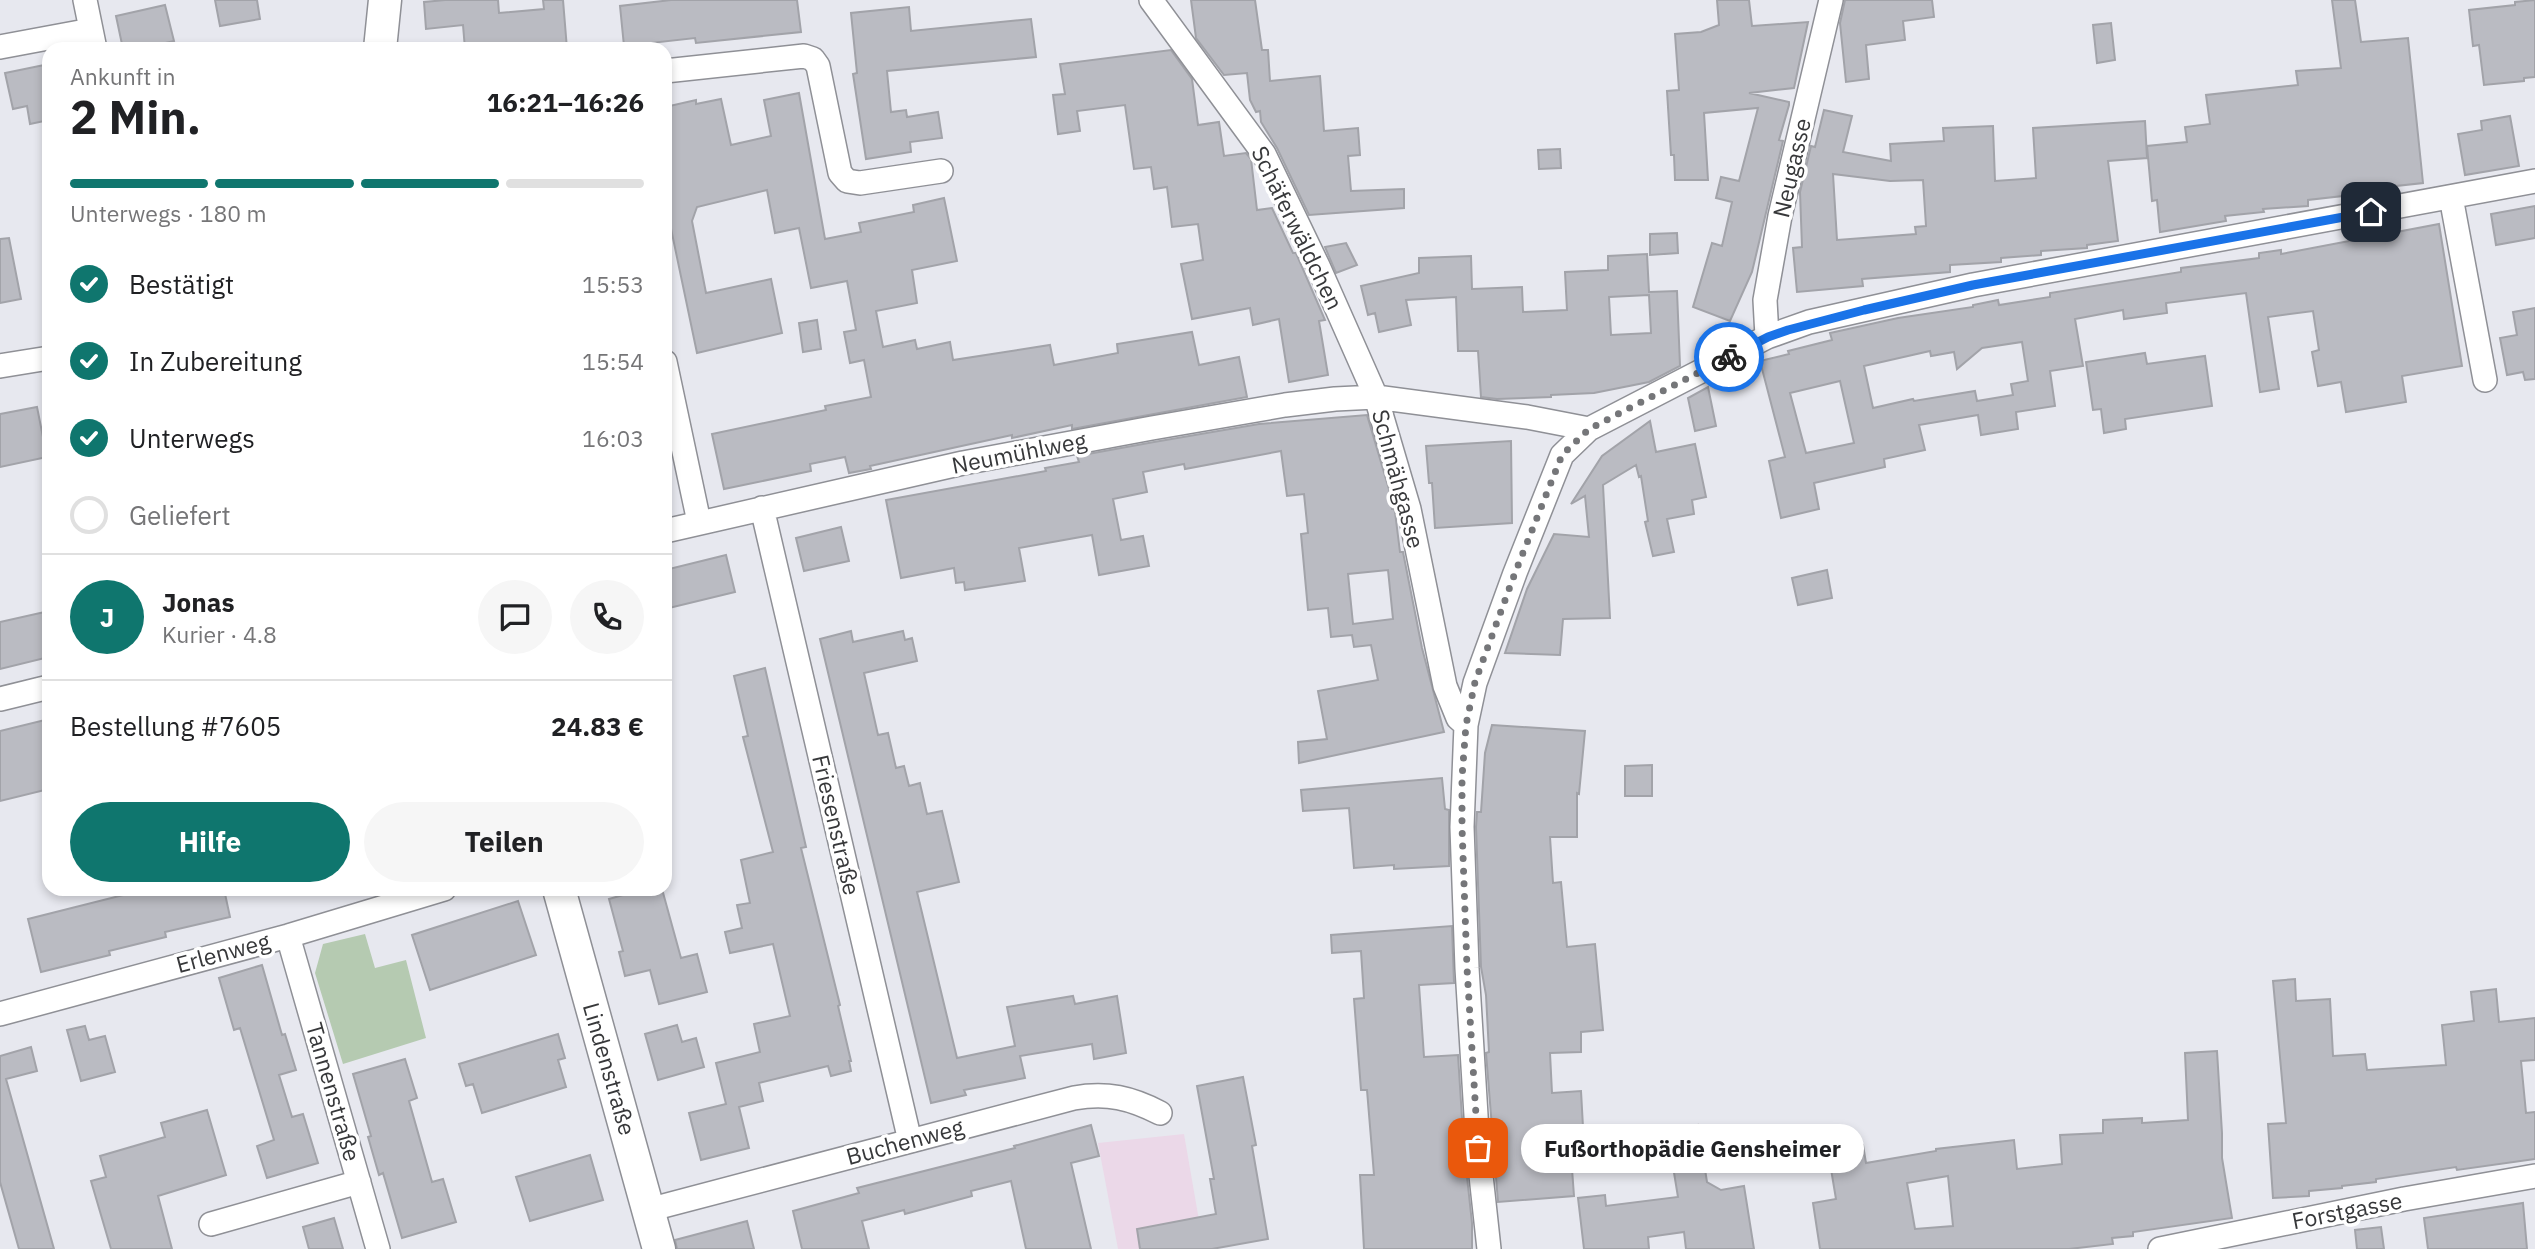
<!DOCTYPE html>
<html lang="de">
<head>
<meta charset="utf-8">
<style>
  :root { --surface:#fff; --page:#f6f6f6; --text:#202124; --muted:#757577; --line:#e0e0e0; --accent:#0f766e }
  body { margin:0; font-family:"IBM Plex Sans",sans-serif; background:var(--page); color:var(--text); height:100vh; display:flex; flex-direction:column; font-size:26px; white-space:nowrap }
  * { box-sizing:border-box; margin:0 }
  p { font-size:23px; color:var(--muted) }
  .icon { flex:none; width:38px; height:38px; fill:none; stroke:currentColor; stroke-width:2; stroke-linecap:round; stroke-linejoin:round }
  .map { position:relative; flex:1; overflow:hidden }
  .panel { position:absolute; left:42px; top:42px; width:630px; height:854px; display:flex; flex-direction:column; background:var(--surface); border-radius:21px; box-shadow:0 4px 10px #0003 }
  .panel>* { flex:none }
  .pin { position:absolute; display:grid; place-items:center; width:60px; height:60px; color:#fff; margin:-30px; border-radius:14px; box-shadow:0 4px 10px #0006 }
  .courier { position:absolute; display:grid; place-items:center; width:70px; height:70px; margin:-35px; border:5px solid #1a73e8; border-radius:50%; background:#fff; color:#222; box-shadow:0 2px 9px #0007 }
  .bubble { position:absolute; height:49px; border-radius:24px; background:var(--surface); box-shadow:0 4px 10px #0003; font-size:23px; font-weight:700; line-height:49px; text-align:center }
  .overview em { font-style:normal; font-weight:700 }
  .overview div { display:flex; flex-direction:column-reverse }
  .overview { display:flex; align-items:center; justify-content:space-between; height:119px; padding:0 28px }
  h1 { font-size:46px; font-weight:700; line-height:52px }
  .bar { display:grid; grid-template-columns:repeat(4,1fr); gap:10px 7px; align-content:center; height:84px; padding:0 28px }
  .bar i { height:9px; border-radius:5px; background:var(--line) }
  .bar .active { background:var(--accent) }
  .bar p { grid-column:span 4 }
  .line { display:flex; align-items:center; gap:18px; padding:0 28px; border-top:2px solid var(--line) }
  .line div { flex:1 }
  .round { display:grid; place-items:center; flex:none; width:74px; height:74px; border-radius:37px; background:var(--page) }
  ol { padding:0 28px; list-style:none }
  li { display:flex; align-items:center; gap:21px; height:77px }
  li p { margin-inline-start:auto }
  li .icon { padding:7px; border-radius:50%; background:var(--accent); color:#fff; stroke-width:4 }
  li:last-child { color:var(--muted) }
  li i { width:38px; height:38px; border:4px solid var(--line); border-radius:50% }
  .primary-button { display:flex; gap:14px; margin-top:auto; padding:14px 28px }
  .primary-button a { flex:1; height:80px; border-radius:42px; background:var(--accent); color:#fff; font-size:28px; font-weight:700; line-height:80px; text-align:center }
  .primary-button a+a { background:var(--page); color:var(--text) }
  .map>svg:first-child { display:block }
  .education { fill:#ebd8e8 }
  .green { fill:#b5cab1 }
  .building { fill:#babbc2; stroke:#a2a3a9; stroke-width:2; fill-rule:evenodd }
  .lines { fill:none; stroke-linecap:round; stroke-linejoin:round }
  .street-casing { stroke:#8f9096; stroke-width:26 }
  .secondary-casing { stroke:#8f9096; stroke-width:35 }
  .street { stroke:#fff; stroke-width:23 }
  .secondary { stroke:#fff; stroke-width:32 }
  .done { stroke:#757679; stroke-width:7; stroke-dasharray:0 12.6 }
  .route { stroke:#1a73e8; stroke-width:9 }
  .labels { text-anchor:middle; stroke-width:7; stroke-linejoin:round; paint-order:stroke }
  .street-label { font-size:23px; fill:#37383a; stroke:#fff }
</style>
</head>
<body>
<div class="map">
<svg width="2535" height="1249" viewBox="0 0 2535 1249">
  <rect width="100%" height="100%" fill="#e7e8ef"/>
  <!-- education -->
  <path class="education" d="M1184 1134 1204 1249H1118L1098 1143Z"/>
  <!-- green -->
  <path class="green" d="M365 934 375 968 406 960 426 1038 343 1064 315 973 323 944Z"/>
  <!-- building -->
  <path class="building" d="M215 0H257L260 19 220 26Z
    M445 0H498L499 13 544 9 543 0H563L567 49H547V46L465 49 463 25 426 29 424 2Z
    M671 0H797L801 32 696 43 695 38 624 46 620 6Z
    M1191 0H1255L1262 50H1268L1270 81 1320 76 1324 131 1358 128 1360 155 1348 156 1351 191 1404 189V208L1309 215 1277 148 1261 122 1260 111 1256 112 1250 100 1247 73 1224 75 1196 38Z
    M1717 0H1749L1752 26 1808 22 1794 88 1749 93 1789 102V105L1779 140 1783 141 1752 272 1730 321 1693 307 1712 243 1722 246 1732 202 1716 198 1721 177 1739 181 1758 108 1704 113 1708 180H1675L1674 155H1671L1667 91 1679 90 1675 34 1701 32 1719 25Z
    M1845 0H1932L1934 17 1903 21 1905 40 1866 45 1869 79 1846 82 1840 23Z
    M2332 0H2355L2361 42 2408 38 2423 183 2378 188V192L2308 200V206L2263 209 2264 212 2225 216 2226 221 2160 232 2157 200 2152 201 2147 146 2187 142 2185 127 2210 124 2206 95 2298 85 2296 71 2341 68Z
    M2535 0V77L2524 78V81L2484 85 2479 45 2473 46 2469 10 2515 5V2Z
    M165 5 174 41 140 49H123L116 16Z
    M909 7 911 31 1031 19 1036 57 887 71 891 112 906 110 907 117 938 112 942 138 910 142 911 152 866 159 853 74 857 73 851 13Z
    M2111 23 2115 60 2097 63 2093 25Z
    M1171 50 1192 79 1198 125 1219 122 1224 156 1246 153 1251 159 1257 210 1272 208 1293 253H1296L1325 320 1319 321 1328 375 1289 382 1279 319 1253 325 1250 308 1192 319 1181 264 1203 260 1198 224 1172 227 1167 187 1154 189 1151 167 1134 169 1125 105 1077 111 1080 131 1058 134 1053 95 1065 94 1060 64Z
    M49 64V120L30 124 27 106 13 109 5 73Z
    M799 93 825 239 861 232 859 223 914 212 913 205 944 198 957 261 912 270 917 303 876 311 883 347 915 340 917 349 950 342 953 360 1050 345 1054 365 1118 353 1117 344 1192 332 1199 365 1239 357 1247 397 1072 429V425L1012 438V435L870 466 871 469 849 473 845 457 810 464 811 471 724 489 712 434 826 410 825 406 871 397 864 360 850 363 844 332 856 330 847 281 811 288 799 228 775 233 767 190 697 207 692 221 706 293 771 279 782 333 697 353 665 200V107L696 100V104L721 99 731 145 771 136 764 100Z
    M1824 110 1852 116 1843 152 1891 161 1890 144 1944 141 1943 128 1993 126 1995 181 2036 178 2033 128 2145 121 2147 158 2108 161 2118 241 2087 245V248L2041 251V255L2001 258V262L1950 265V272L1862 279 1863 286 1797 292 1793 248 1802 247 1800 192 1811 146 1815 147ZM1833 174 1890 181 1923 180 1926 226 1915 227 1916 234 1837 240Z
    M2510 116 2519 166 2465 175 2458 134 2482 130 2481 121Z
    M1560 149 1561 168 1539 169 1538 150Z
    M2535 206V238L2496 245 2491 214Z
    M2439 224 2462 366 2402 376 2406 402 2346 412 2341 382 2318 386 2312 352 2319 350 2313 311 2268 317 2279 389 2260 392 2246 293 2166 303 2167 313 2124 319 2123 310 2075 319 2083 366 2050 371 2055 406 2016 412 2018 429 1981 435 1978 415 1919 425 1925 450 1884 459 1885 467 1814 483 1819 509 1781 518 1769 461 1785 457 1760 361 1789 354 1788 351 1832 340 1830 333 1898 318 1973 307V305L1998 300 1999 305 2050 297V293L2181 272V268L2259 258V253L2281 250V254ZM2022 342 2028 381 2011 384 2013 395 1977 401 1975 391 1914 401 1913 399 1873 408 1864 366 1930 351 1931 356 1954 352 1957 369 1982 348ZM1840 381 1854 443 1806 453 1790 393Z
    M1677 233 1678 253 1650 255V234Z
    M9 238 21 299 0 303V239Z
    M1346 243 1357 265 1336 273 1325 247Z
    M1647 254 1649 292 1677 291 1680 366 1649 382 1594 393 1551 395V397L1497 399 1481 397 1478 351H1458L1456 297 1406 300 1411 325 1379 332 1375 313 1368 315 1361 286 1419 273V258L1471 256 1472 289 1522 287 1523 312 1567 310 1565 272 1608 270V256ZM1649 295 1651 333 1611 335 1609 297Z
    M2535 308V379L2525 380 2523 372 2507 375 2500 338 2517 335 2513 312Z
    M817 320 821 349 803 352 799 323Z
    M2145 353 2147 364 2205 356 2212 406 2125 419 2126 429 2104 433 2101 409 2093 410 2086 362Z
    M1708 387 1716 426 1695 431 1688 398Z
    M37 407 47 457 0 467V414Z
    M1367 415 1391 496 1392 509H1394L1395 512 1400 552H1403L1422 648 1444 732 1299 763 1298 742 1327 739 1318 691 1378 680 1371 645 1354 647 1352 635 1331 637 1328 608 1308 610 1301 534 1308 533 1304 494 1287 496 1281 451 1185 469 1184 464 1143 472 1147 492 1113 499 1121 540 1143 536 1149 566 1099 575 1092 535 1019 548 1025 581 965 590 964 582 956 583 954 568 901 578 886 500 1046 471 1045 468 1079 462 1077 456 1154 442 1259 424ZM1388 570 1393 619 1353 624 1348 574Z
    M1650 421 1656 452 1695 444 1706 497 1692 500 1694 514 1667 519 1674 552 1653 556 1645 522 1648 521 1641 476 1639 477 1636 465 1603 485 1610 618 1563 619 1560 655 1505 653 1527 589 1554 534 1589 537 1585 496 1571 504 1602 456Z
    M1511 441 1512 523 1435 528 1432 483H1429L1426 446Z
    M841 527 849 561 804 571 796 538Z
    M726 555 735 592 665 609V570Z
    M1827 570 1832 598 1798 605 1792 578Z
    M49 611V657L0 669V622Z
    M851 631 853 642 903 631 905 640 912 638 917 661 864 673 878 735 888 733 896 768 904 766 909 786 920 783 927 814 942 811 959 882 917 892 957 1058 1015 1046 1007 1007 1073 996 1075 1004 1117 996 1126 1053 1094 1059 1092 1044 1020 1056 1025 1078 964 1090 966 1095 931 1103 820 639Z
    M765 668 806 847 801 848 840 1005 838 1006 851 1061H849L851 1071 831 1076 828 1066 759 1083 763 1101 739 1107 749 1148 701 1160 689 1113 726 1104 716 1063 760 1052 754 1024 790 1016 773 944 730 953 725 932 742 928 737 905 750 903 741 860 773 852 743 737 748 736 734 676Z
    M49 719V789L0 801V731Z
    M1492 725 1585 731 1579 794 1577 793V837H1550L1553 883 1561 882 1567 947 1595 944 1603 1030 1581 1032V1052L1550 1053 1552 1093 1581 1091 1583 1127 1599 1126 1601 1154 1571 1155 1574 1196 1498 1202 1486 1053 1489 1052 1486 995 1481 967 1476 827 1477 812H1481L1485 753Z
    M1652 765V796H1625V766Z
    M1442 778 1445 809 1449 810V866L1394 869V865L1354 868 1349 808 1303 811 1301 790Z
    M147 889H224L230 917 165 932 166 937 109 951 110 955 41 972 28 919Z
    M644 889H662L681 958 697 954 707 992 659 1004 650 970 625 976 619 952 623 951 609 899Z
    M518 901 536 955 430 990 412 935Z
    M1452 926 1454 983 1419 985 1424 1057 1458 1055 1464 1149 1472 1223V1249H1364L1360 1175H1374L1367 1090H1361L1354 999 1364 998 1361 951 1332 953 1331 935Z
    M262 965 282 1035 285 1034 296 1070 279 1075 292 1117 303 1114 318 1163 267 1178 257 1146 274 1140 240 1028 234 1030 219 978Z
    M2295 979 2296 1001 2330 999 2333 1056 2365 1054 2367 1070 2446 1065 2442 1025 2474 1021 2471 992 2496 989 2499 1022 2535 1018V1060L2521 1061 2526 1113 2535 1112V1159L2457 1170 2456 1167 2376 1179V1182L2342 1186V1188L2309 1191V1196L2273 1198 2268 1124 2286 1123 2273 981Z
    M677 1025 682 1042 696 1038 704 1067 658 1080 645 1034Z
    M85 1026 89 1040 105 1036 115 1072 81 1081 67 1030Z
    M558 1034 565 1058 558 1060 566 1087 482 1113 473 1084 466 1086 459 1064Z
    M31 1047 37 1071 6 1079 54 1249H19L0 1182V1056Z
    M2217 1051 2222 1133V1158L2232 1218 2133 1232V1236L2112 1238 2113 1244 2069 1249H1820L1813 1203 1836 1199 1828 1151 1863 1145 1866 1163 1936 1151V1149L2014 1140 2017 1169 2062 1164 2060 1135 2103 1133V1120L2142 1118V1123L2188 1120 2185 1053ZM1948 1176 1953 1226 1915 1229 1907 1183Z
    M405 1059 417 1098 409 1101 432 1182 443 1179 456 1222 402 1238 383 1173 379 1175 368 1137 371 1136 353 1074Z
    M1243 1077 1256 1145 1252 1146 1268 1239 1212 1249H1140L1137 1229 1216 1214 1210 1179H1214L1197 1086Z
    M207 1110 226 1175 158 1196 172 1249H111L91 1181 106 1177 100 1156 165 1137 161 1123Z
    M1091 1125 1099 1156 1071 1163 1091 1249H1026L1011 1181 971 1191 972 1196 905 1214 904 1210 862 1221 869 1249H802L793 1211 859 1193 857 1188 1015 1148 1014 1146Z
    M1698 1125 1707 1182 1721 1190 1744 1186 1754 1249H1686L1684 1232 1648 1237 1649 1249H1584L1578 1198 1605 1195 1606 1206 1678 1197 1667 1130Z
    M590 1155 603 1200 530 1221 516 1177Z
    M2523 1203 2527 1249H2428L2424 1218Z
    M334 1218 343 1249H309L303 1227Z
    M747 1221 754 1249H677L675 1240Z
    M2381 1227 2384 1249H2357L2355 1230Z"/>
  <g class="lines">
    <defs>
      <path id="street" d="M85 0 95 49
        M1151 0 1264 154 1318 266 1376 397 1409 509 1445 686 1458 718 1466 725
        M0 47 91 30
        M665 71 804 56 813 59 818 66 840 173 847 181 860 183 941 171
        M2451 197 2485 380
        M1767 337 1765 300 1780 216 1831 0
        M665 362 699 522
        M0 366 49 358
        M762 508 910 1141
        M665 531 963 463 1152 428 1285 405 1335 399 1376 397 1527 417 1589 429
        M0 699 49 687
        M288 936 378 1249
        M0 1014 288 936 444 889
        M648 1210 1074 1098C1107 1092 1131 1098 1160 1113
        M211 1224 359 1182
        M1489 1249 1478 1148 1467 968 1462 827 1466 725 1475 683 1515 573 1562 455 1589 429 1767 337 1809 322 1973 285 2535 181
        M2160 1249 2404 1199 2535 1176"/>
      <path id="secondary" d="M380 49 385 0
        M559 889 659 1249"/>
    </defs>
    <!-- street casing -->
    <use href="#street" class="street-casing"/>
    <!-- secondary casing -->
    <use href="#secondary" class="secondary-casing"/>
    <!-- street -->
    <use href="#street" class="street"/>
    <!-- secondary -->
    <use href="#secondary" class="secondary"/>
  </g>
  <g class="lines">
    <!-- done -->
    <path class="done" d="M1478 1148 1467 968 1462 827V777L1466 725 1475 682 1515 573 1562 455 1589 429 1729 357"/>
    <!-- route -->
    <path class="route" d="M1729 357 1768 337 1788 330 1864 310 1973 285 2371 212"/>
  </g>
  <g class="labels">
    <!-- street labels -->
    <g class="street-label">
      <text transform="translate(1792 168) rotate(-77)" y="8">Neugasse</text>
      <text transform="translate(1297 228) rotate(64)" y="8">Schäferwäldchen</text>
      <text transform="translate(1019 453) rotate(-11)" y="8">Neumühlweg</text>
      <text transform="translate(1398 479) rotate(75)" y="8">Schmähgasse</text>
      <text transform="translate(836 825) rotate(77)" y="8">Friesenstraße</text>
      <text transform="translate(223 953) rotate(-15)" y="8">Erlenweg</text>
      <text transform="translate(609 1069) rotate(74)" y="8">Lindenstraße</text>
      <text transform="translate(333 1092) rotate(74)" y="8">Tannenstraße</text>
      <text transform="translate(905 1142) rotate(-15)" y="8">Buchenweg</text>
      <text transform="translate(2347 1211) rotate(-11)" y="8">Forstgasse</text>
    </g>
  </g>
</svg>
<div class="pin" style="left:1478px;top:1148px;background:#ea580c"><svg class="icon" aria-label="bag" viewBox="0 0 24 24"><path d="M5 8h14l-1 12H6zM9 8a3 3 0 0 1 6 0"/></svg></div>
<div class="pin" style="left:2371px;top:212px;background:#1f2937"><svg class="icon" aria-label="home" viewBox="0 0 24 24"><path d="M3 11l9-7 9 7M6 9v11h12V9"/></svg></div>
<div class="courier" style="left:1729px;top:357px"><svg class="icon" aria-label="bike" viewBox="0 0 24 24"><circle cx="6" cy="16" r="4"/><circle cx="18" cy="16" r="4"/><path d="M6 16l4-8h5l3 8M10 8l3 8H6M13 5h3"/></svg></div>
<div class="bubble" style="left:1521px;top:1124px;width:343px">Fußorthopädie Gensheimer</div>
<section class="panel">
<div class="overview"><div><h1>2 Min.</h1><p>Ankunft in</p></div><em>16:21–16:26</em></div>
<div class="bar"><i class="active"></i><i class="active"></i><i class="active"></i><i></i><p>Unterwegs · 180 m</p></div>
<ol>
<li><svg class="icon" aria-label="check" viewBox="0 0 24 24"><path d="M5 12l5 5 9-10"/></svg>Bestätigt<p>15:53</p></li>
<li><svg class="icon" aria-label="check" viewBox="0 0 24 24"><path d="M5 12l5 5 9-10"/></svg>In Zubereitung<p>15:54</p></li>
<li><svg class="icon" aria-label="check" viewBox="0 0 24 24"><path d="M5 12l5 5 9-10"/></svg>Unterwegs<p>16:03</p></li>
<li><i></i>Geliefert</li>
</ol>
<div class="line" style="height:126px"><b class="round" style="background:var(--accent);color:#fff">J</b><div><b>Jonas</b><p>Kurier · 4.8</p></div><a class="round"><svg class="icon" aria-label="chat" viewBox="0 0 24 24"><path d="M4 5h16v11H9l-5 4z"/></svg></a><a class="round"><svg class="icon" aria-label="phone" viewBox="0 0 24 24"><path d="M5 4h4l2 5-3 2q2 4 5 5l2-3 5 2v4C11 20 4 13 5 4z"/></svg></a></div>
<div class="line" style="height:91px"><div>Bestellung #7605</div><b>24.83 €</b></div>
<div class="primary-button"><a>Hilfe</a><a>Teilen</a></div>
</section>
</div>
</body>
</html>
